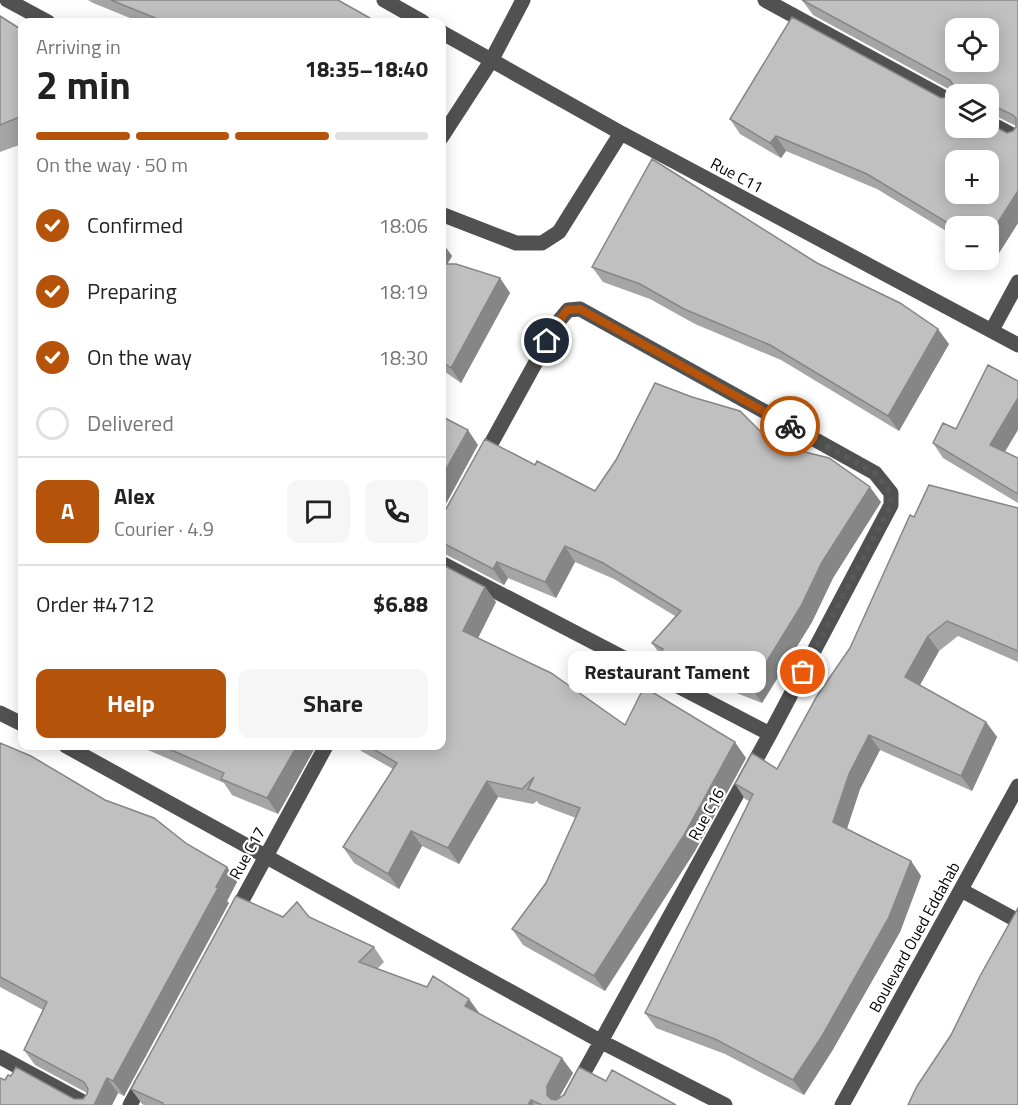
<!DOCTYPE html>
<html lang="en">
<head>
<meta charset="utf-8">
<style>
  :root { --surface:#fff; --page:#f6f6f6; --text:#222; --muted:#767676; --line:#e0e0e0; --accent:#b45309 }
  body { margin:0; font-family:"Titillium Web",sans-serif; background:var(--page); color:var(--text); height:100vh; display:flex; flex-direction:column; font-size:22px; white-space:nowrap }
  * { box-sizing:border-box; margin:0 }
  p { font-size:20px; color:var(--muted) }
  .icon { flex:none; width:33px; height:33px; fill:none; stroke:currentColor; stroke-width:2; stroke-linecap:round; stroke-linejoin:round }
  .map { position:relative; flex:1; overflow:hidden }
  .drawer { position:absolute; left:18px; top:18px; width:428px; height:732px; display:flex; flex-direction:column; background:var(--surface); border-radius:12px; box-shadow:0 3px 15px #0003 }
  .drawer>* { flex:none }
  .fabs { position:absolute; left:945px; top:18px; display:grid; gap:12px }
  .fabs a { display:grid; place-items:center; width:54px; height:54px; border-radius:12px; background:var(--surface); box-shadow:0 3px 15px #0003; font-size:30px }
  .pin { position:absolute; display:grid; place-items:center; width:51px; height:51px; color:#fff; margin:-26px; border:3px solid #fff; border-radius:50%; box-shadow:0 2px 6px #0007 }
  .courier { position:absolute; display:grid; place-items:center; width:60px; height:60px; margin:-30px; border:4px solid #b45309; border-radius:50%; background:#fff; color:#222; box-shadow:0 2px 8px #0007 }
  .bubble { position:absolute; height:42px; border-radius:12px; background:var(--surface); box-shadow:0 3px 15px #0003; font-size:20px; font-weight:700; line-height:42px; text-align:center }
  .head em { font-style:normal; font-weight:700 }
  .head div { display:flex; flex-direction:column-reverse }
  .head { display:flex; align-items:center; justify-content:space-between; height:102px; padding:0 18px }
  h1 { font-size:39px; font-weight:700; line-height:45px }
  .bar { display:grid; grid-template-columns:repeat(4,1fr); gap:9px 6px; align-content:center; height:72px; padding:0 18px }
  .bar i { height:8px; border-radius:4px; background:var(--line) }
  .bar .active { background:var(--accent) }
  .bar p { grid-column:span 4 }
  .line { display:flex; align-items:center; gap:15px; padding:0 18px; border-top:2px solid var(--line) }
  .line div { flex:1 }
  .round { display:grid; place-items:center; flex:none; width:63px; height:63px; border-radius:12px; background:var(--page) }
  ol { padding:0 18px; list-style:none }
  li { display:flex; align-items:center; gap:18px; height:66px }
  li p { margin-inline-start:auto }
  li .icon { padding:6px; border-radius:50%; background:var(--accent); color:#fff; stroke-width:4 }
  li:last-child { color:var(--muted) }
  li i { width:33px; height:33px; border:3px solid var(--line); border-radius:50% }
  .primary-button { display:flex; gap:12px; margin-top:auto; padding:12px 18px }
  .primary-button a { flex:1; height:69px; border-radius:12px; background:var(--accent); color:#fff; font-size:24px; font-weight:700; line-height:69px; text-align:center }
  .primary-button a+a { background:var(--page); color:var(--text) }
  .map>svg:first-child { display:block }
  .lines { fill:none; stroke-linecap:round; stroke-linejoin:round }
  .minor { stroke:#515151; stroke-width:15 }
  .wall { fill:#a5a5a5; fill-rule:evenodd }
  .shaded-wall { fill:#868686 }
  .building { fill:#c0c0c0; stroke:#868686; stroke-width:1.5; fill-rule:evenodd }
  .done { stroke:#595959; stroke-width:6; stroke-dasharray:0 10.8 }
  .route { stroke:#b45309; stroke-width:8 }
  .labels { text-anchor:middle; stroke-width:4.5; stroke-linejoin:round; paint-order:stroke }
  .street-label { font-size:16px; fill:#000; stroke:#fff }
</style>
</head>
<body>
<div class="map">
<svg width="1018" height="1105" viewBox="0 0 1018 1105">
  <rect width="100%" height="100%" fill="#fff"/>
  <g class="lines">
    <!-- minor -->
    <path class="minor" d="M7 0 48 22
      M384 0 423 22
      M765 0 956 104
      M441 32 621 133 1018 345
      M988 122 1018 138
      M441 138 491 61 523 0
      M441 214 516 243H542L559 232 621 133
      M992 330 1018 282
      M482 460 558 322 568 310 580 309 875 473 891 493V505L770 734 566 1105
      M441 563 770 734
      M0 713 22 724
      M66 746 602 1042 725 1105
      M961 890 1018 921
      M233 917 326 746
      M0 1057 89 1105
      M130 1105 145 1077
      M842 1105 1018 786"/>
  </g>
  <!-- wall -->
  <path class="wall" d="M88 0H338L377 22H140L93 3Z
    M802 0H1018V223L994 261 988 257V226H956V237L877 189 786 151 781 158 740 134 730 119 951 97 954 92 813 15ZM956 94H988V112L1016 126 1013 131 1007 133 956 128Z
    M0 16 22 30V144L0 152Z
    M441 241 452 256 447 264 500 278 510 293 461 383 441 369Z
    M817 263 949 344 899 431 781 360 695 324 650 299 603 282 592 267Z
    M933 443 1005 452 1018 458V503L943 458Z
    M773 444 881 502 833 578 812 622 762 703 672 668 668 661 663 659 652 643 675 616 614 579 575 562 556 598 508 578 504 585 445 554H441V518L535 465 595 491Z
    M1018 508V662L958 636 939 651 920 685 986 722 997 737 972 791 880 750 860 789 847 829 911 861 921 876 900 932 832 1051 804 1095 725 1054 656 1028 645 1013 749 801 745 799 735 784 777 769 850 648 914 517Z
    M441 564 485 587 496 602 478 638 625 725 746 758 695 851 605 991 523 945 512 929 546 883 576 818 539 804 537 801 533 804 498 797 459 864 422 846 399 889 354 863 343 847 393 769 361 751 357 746H441Z
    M0 743 227 867 237 882 227 901 229 903 124 1096 118 1093 112 1105H0L5 1080 74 1099H83L87 1093 35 1065 24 1050 43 1010 0 987Z
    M140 746H316L278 814 232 795 224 783 148 750Z
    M283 917H309L374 947 384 962 377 969 480 1014 573 1073 559 1098 606 1081 676 1105H144L142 1104 131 1089Z"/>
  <!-- shaded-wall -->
  <path class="shaded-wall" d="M776 136 786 151 781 158 770 143Z
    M1018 191V223L994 261 988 253V238Z
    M441 241 452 256 441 275Z
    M500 278 510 293 461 383 451 368Z
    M938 329 949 344 899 431 888 416Z
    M1018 398V430L1000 460 990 445Z
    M468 430 478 445 441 513V478Z
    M870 487 881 502 833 578 812 622 762 703 751 687 822 562Z
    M565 546 575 562 556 598 545 582Z
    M497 562 508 578 504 585 493 569Z
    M485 587 496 602 474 646 463 631Z
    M928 636 939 651 916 692 905 677Z
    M986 722 997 737 972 791 961 776Z
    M869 735 880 750 860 789 844 837 833 822 849 774Z
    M735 742 746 758 695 851 605 991 594 976Z
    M297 746H316L278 814 267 798Z
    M487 781 498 797 459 864 448 848Z
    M411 831 422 846 399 889 388 874Z
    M911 861 921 876 900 932 832 1051 804 1095 793 1080Z
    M227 867 237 882 227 901 229 903 124 1096 113 1081Z
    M469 999 480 1014 465 1006Z
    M562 1058 573 1073 557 1101V1105L547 1095V1086Z
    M107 1078 118 1093 112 1105H94Z
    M531 1100 534 1105H528Z"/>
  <!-- building -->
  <path class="building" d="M111 0H338L377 22H159L160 20Z
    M802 0H1018V191L988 238V226H956V228L867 174 776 136 770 143 730 119 792 17 941 98 951 97 955 88 950 80ZM956 28H988V62H956ZM956 94H988V103L1013 115 1016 118V127L1013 131 1007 133 988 123V128H956ZM956 160H988V194H956Z
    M0 16 22 30V116L0 125Z
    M652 159 817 263 900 303 938 329 888 416 770 345 684 309 640 284 592 267Z
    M441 264H456L500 278 451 368 441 361Z
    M988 365 1018 381V398L990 445 1018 458V494L933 443 943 423 956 429Z
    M655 383 692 397 740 411 773 444 829 458 870 487 822 562 801 606 751 687 661 652 663 649 652 643 681 611 603 563 565 546 545 582 497 562 493 569 441 542V518L485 439 535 465 537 461 595 491 616 460Z
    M441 416 468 430 441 478Z
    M929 485 1018 508V651L947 621 928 636 905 677 986 722 961 776 869 735 849 774 833 822 911 861 889 917 822 1036 793 1080 715 1039 645 1013 753 794 735 784 752 753 777 769 817 696 850 648 910 515 914 517Z
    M441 564 485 587 463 631 551 673 625 725 644 687 735 742 684 835 594 976 512 929 546 883 580 808 528 789 534 777 522 789 487 781 448 848 411 831 388 874 343 847 397 763 368 746H441V603L444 598 441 600Z
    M0 743 31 756 105 800 154 818 187 844 227 867 216 887 218 888 113 1081 107 1078 94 1105H0V1078L5 1080 8 1075 11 1076 16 1067 74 1099H83L87 1094 88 1089 84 1082 24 1050 47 1002 0 977Z
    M162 746H297L267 798 221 779 224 773Z
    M236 896 283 917 297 902 309 917 374 947 359 962 427 987 433 976 469 999 465 1006 562 1058 547 1086V1095L551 1099 556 1100 564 1095 579 1067 606 1081 612 1070 676 1105H542L531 1100 528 1105H162L163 1103 131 1089Z
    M1018 908V1105H908L917 1086 951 1035 980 976Z"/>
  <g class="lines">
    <!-- done -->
    <path class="done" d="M790 426 875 473 891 493V505L803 672"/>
    <!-- route -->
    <path class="route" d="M547 341 558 322 567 310 580 309 790 426"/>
  </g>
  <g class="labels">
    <!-- street labels -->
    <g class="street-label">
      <text transform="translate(737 175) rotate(28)" y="6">Rue C11</text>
      <text transform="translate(706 814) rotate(-61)" y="6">Rue C16</text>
      <text transform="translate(247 853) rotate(-61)" y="6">Rue C17</text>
      <text transform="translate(914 937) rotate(-61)" y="6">Boulevard Oued Eddahab</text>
    </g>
  </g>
</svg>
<div class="fabs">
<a><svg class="icon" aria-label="locate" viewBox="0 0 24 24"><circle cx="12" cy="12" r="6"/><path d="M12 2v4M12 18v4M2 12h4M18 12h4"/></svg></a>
<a><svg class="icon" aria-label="layers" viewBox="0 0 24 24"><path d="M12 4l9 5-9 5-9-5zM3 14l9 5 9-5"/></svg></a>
<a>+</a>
<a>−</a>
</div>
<div class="pin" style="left:803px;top:672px;background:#ea580c"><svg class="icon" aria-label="bag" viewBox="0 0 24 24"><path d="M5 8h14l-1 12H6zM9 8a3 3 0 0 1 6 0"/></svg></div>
<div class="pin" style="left:547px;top:341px;background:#1f2937"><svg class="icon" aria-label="home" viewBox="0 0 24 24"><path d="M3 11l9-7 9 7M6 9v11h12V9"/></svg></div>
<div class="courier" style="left:790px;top:426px"><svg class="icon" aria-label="bike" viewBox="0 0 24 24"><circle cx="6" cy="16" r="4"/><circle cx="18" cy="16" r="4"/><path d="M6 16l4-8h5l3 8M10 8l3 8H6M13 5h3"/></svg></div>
<div class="bubble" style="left:568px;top:651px;width:198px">Restaurant Tament</div>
<section class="drawer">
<div class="head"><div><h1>2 min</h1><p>Arriving in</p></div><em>18:35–18:40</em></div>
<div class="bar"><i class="active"></i><i class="active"></i><i class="active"></i><i></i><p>On the way · 50 m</p></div>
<ol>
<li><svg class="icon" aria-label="check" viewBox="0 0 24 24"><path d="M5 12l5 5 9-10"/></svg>Confirmed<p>18:06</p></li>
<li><svg class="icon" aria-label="check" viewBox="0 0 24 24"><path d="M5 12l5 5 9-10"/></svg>Preparing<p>18:19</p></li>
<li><svg class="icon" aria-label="check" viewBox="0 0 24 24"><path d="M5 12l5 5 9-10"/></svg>On the way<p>18:30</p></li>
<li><i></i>Delivered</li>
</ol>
<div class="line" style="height:108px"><b class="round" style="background:var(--accent);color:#fff">A</b><div><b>Alex</b><p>Courier · 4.9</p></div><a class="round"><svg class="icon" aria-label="chat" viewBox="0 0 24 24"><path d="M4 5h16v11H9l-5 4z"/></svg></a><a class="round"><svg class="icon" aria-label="phone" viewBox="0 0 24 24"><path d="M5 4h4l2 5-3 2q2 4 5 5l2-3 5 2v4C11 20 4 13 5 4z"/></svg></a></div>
<div class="line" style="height:78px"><div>Order #4712</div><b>$6.88</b></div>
<div class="primary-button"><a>Help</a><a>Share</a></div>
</section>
</div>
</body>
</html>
